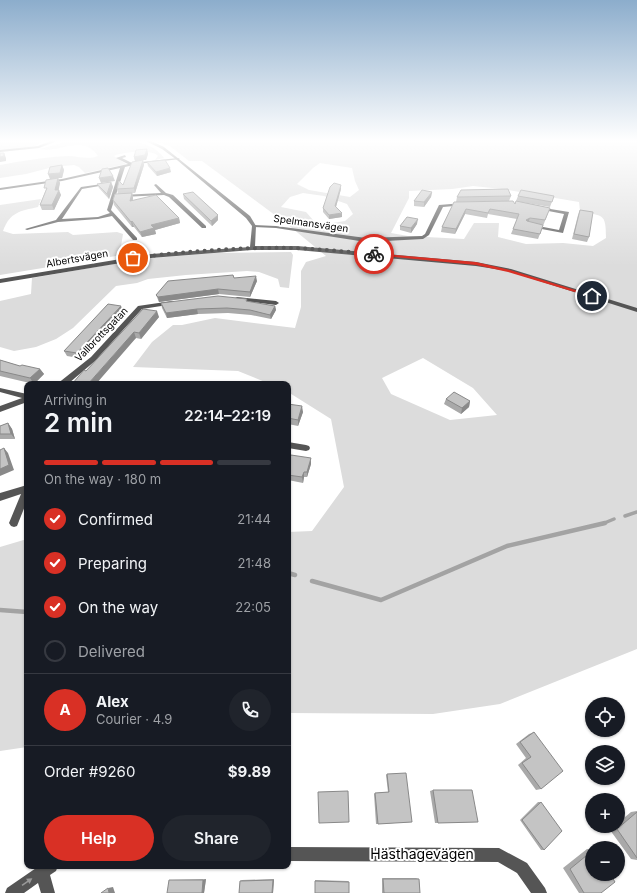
<!DOCTYPE html>
<html lang="en">
<head>
<meta charset="utf-8">
<style>
  :root { --surface:#171b24; --page:#20242c; --text:#f1f3f6; --muted:#9ea1a6; --line:#363941; --accent:#d93025 }
  body { margin:0; font-family:Inter,sans-serif; background:var(--page); color:var(--text); height:100vh; display:flex; flex-direction:column; font-size:15px; white-space:nowrap }
  * { box-sizing:border-box; margin:0 }
  p { font-size:13px; color:var(--muted) }
  .icon { flex:none; width:22px; height:22px; fill:none; stroke:currentColor; stroke-width:2; stroke-linecap:round; stroke-linejoin:round }
  .map { position:relative; flex:1; overflow:hidden }
  .drawer { position:absolute; left:24px; top:381px; width:267px; height:488px; display:flex; flex-direction:column; background:var(--surface); border-radius:8px; box-shadow:0 1px 3px #0004 }
  .drawer>* { flex:none }
  .buttons { position:absolute; left:585px; top:697px; display:grid; gap:8px }
  .buttons a { display:grid; place-items:center; width:40px; height:40px; border-radius:50%; background:var(--surface); box-shadow:0 1px 3px #0004; font-size:20px }
  .pin { position:absolute; display:grid; place-items:center; width:34px; height:34px; color:#fff; margin:-17px; border:2px solid #fff; border-radius:50%; box-shadow:0 1px 4px #0007 }
  .courier { position:absolute; display:grid; place-items:center; width:40px; height:40px; margin:-20px; border:3px solid #d93025; border-radius:50%; background:#fff; color:#222; box-shadow:0 1px 5px #0007 }
  .summary em { font-style:normal; font-weight:600 }
  .summary div { display:flex; flex-direction:column-reverse }
  .summary { display:flex; align-items:center; justify-content:space-between; height:68px; padding:0 20px }
  h1 { font-size:26px; font-weight:600; line-height:30px }
  .bar { display:grid; grid-template-columns:repeat(4,1fr); gap:6px 4px; align-content:center; height:48px; padding:0 20px }
  .bar i { height:5px; border-radius:3px; background:var(--line) }
  .bar .current { background:var(--accent) }
  .bar p { grid-column:span 4 }
  .line { display:flex; align-items:center; gap:10px; padding:0 20px; border-top:1px solid var(--line) }
  .line div { flex:1 }
  .round { display:grid; place-items:center; flex:none; width:42px; height:42px; border-radius:21px; background:var(--page) }
  ol { padding:0 20px; list-style:none }
  li { display:flex; align-items:center; gap:12px; height:44px }
  li p { margin-inline-start:auto }
  li .icon { padding:4px; border-radius:50%; background:var(--accent); color:#fff; stroke-width:4 }
  li:last-child { color:var(--muted) }
  li i { width:22px; height:22px; border:2px solid var(--line); border-radius:50% }
  .cta { display:flex; gap:8px; margin-top:auto; padding:8px 20px }
  .cta a { flex:1; height:46px; border-radius:24px; background:var(--accent); color:#fff; font-size:16px; font-weight:600; line-height:46px; text-align:center }
  .cta a+a { background:var(--page); color:var(--text) }
  .map>svg:first-child { display:block }
  .green { fill:#dcdcdc; fill-rule:evenodd }
  .lines { fill:none; stroke-linecap:round; stroke-linejoin:round }
  .stream-far1 { stroke:#a3a3a3; stroke-width:3.5 }
  .stream { stroke:#a3a3a3; stroke-width:4.5 }
  .minor { fill:#555; fill-rule:evenodd }
  .tertiary { fill:#555; fill-rule:evenodd }
  .wall { fill:#a9a9a9 }
  .shaded-wall { fill:#898989 }
  .building { fill:#c4c4c4; stroke:#898989 }
  .oneway { fill:#999 }
  .route { fill:#d93025 }
  .done { stroke:#595959; stroke-width:4; stroke-dasharray:0 7.2 }
  .labels { text-anchor:middle; stroke-width:4; stroke-linejoin:round; paint-order:stroke }
  .far-street-label { font-size:10px; fill:#000; stroke:#fff }
  .near-street-label { font-size:14px; fill:#000; stroke:#fff }
</style>
</head>
<body>
<div class="map">
<svg width="637" height="893" viewBox="0 0 637 893">
  <rect width="100%" height="100%" fill="#fff"/>
  <!-- green -->
  <path class="green" d="M0 141H41L42 142C31 150 14 149 0 150Z
    M90 141C113 141 149 136 164 158L155 160 158 156C153 149 121 152 114 156L126 164 85 173 79 167 74 165 53 167 26 174 0 178V165C22 161 45 157 68 156 78 156 88 160 98 156 82 133 58 154 40 149L65 142Z
    M154 141H637V649L500 704 433 714 288 713V532L312 531 344 487 331 419 288 392V384H270L238 371 133 367 152 342 173 325H182L215 318 295 328 301 307V271L306 262 326 256 287 224 202 161H189L170 146ZM320 163 352 168 355 181 359 190 350 197 309 190 297 184 313 168ZM473 186 502 189 579 202 580 211C603 217 606 212 606 238L593 246 563 243 526 244 498 237 499 223H474L464 239 408 236 391 233 409 198V191L452 189ZM303 193 324 196 347 204 353 214 345 221 321 225 313 220 306 212 281 207 290 197ZM423 358 473 388 497 415 450 420 391 394 382 378Z
    M41 199 38 207C20 211 10 212 3 231L13 234 68 232 73 235 117 232 123 234 120 252 116 256 0 275V205Z
    M291 252 293 255 289 288 280 287 278 279 259 272 247 271 186 275 148 279 137 283 116 286 73 328 56 339 36 347 14 351 0 347V301L31 294 32 278 142 259 215 253Z
    M27 539V747L0 751V547Z"/>
  <g class="lines">
    <!-- stream-far1 -->
    <path class="stream-far1" d="M625 516 637 512
      M602 524 614 519"/>
    <!-- stream -->
    <path class="stream" d="M288 573 295 575
      M312 581 381 600 507 546 605 523
      M0 610 27 612"/>
    <!-- minor -->
    <path class="minor" d="M51 141H57L39 148 0 152V150L38 146Z
      M125 155 126 157 122 158 132 163 178 158 180 159 137 164 125 167 111 210 137 238V240H133L112 216 98 219 58 222 27 230 25 229 56 220 81 187 109 183 111 184 82 189 62 219 98 217 110 213 107 210 120 168 62 181 0 190V188L62 179 128 164 116 158Z
      M156 184 166 193 173 195 206 226V228H202L169 197 164 195 122 197 120 196 122 195 161 193 154 185Z
      M463 203H465V205L443 207 429 235 423 239 366 242 276 228 254 227 252 226 254 225 276 226 366 238 422 236 425 234 439 205Z
      M538 207 569 212 563 233 531 227V226L533 225 559 230 564 214 538 209Z
      M237 297 276 301 279 303 276 305 235 300V298Z
      M172 301 175 303 174 304 142 309 95 361 69 383 67 384H57L91 357 138 306Z
      M0 388 27 394V402L0 412V406L22 398 0 392Z
      M288 442 306 445 309 446 310 448 309 450 306 451 288 448Z
      M27 485V501L17 526 14 527 11 526 9 523 21 494 0 501V493Z
      M288 847 499 848 527 863 545 888 547 893H531L517 873 498 862 288 861Z
      M39 866H58L56 871 50 875 55 893H41L38 883 24 893H5L7 888Z"/>
    <!-- tertiary -->
    <path class="tertiary" d="M146 141H151L164 147 250 216 256 226 255 246H297L476 262 511 269 637 308V312L508 271 476 266 297 250H252L151 258 0 283V279L151 254 250 247 252 226 246 218 177 160 162 149Z"/>
  </g>
  <!-- wall -->
  <path class="wall" d="M147 149 148 154 146 160H143L144 165 135 193H132L133 198V200L179 218 180 223 155 230 156 234 142 237 134 227H132L114 205 113 200 118 194 117 189 123 185 135 161 134 157Z
    M147 162 171 172 157 176 148 166Z
    M62 165 64 170 62 178H58L60 183 58 190 61 195 54 210H42L40 205 50 179Z
    M111 182 113 187 109 199 99 188 97 184Z
    M341 189 336 207 342 217 329 219 323 212V208Z
    M432 192 431 197 424 207 414 206V201Z
    M183 194 218 220 212 226 184 199Z
    M511 196 509 201 456 202 457 197Z
    M518 196H554L550 207 521 202 550 208 538 239 511 234 517 219 488 214 487 218 465 214 455 234 441 232 442 227 454 202 515 204 516 201Z
    M580 210 589 237 587 242 572 239 578 215Z
    M417 224 411 233 400 230V226Z
    M234 278 257 281 250 297 219 294 159 302 156 295Z
    M247 299V302L275 306 276 310 271 319 251 315 228 313 198 314 167 318 162 308 161 303Z
    M143 309 159 317 141 339 136 338 86 371Z
    M123 310 79 358 67 356 64 351Z
    M0 360 20 366 40 369 44 374 34 384 0 376Z
    M446 399 470 401 469 407 461 414 444 404Z
    M288 404 303 412 298 426 288 424Z
    M8 423 12 429 15 439H0V426Z
    M288 464H311L307 477H304L303 483 288 480Z
    M534 732 541 789 536 790 518 765 526 758 516 744 529 734Z
    M387 774 412 822 376 824 374 794 375 793 388 792 386 775Z
    M433 790 478 822 435 823 430 791Z
    M538 802H541L544 850H541L520 820Z
    M637 811V860L631 859 610 830 614 826H618V823L631 812Z
    M587 849 592 850V874L601 893H579L563 868Z
    M382 878H416L419 879 420 893H382Z
    M206 879 204 893 169 880H172Z
    M274 879 273 893H239L240 881 242 880Z
    M315 880 348 881 349 882 315 893Z"/>
  <!-- shaded-wall -->
  <path class="shaded-wall" d="M147 149 148 154 146 160H143L144 165 135 193 134 188 135 161 134 157Z
    M4 153 6 158V161L0 162V157Z
    M62 165 64 170 62 178H58L60 183 58 193 59 190 61 195 54 210 52 205 50 179 48 174Z
    M170 168 171 172 157 176 156 172Z
    M113 176 115 181 101 183 99 178Z
    M111 182 113 187 109 199 107 194Z
    M341 185V189L335 210V206Z
    M432 192 431 197 424 207V202Z
    M132 193 133 198 131 206 130 201Z
    M466 209 465 214 455 234 456 229Z
    M342 213V217L329 219V215Z
    M218 215V220L212 226 211 221Z
    M179 218 180 223 155 230 156 234 142 237 140 232 151 225Z
    M530 218 528 223 526 220Z
    M418 219 417 224 411 233V228Z
    M132 221 134 227H132L131 222Z
    M256 276 257 281 250 297V292Z
    M218 289 219 294 159 302 158 297Z
    M121 306 123 310 79 358 77 353Z
    M275 306 276 310 271 319 270 315Z
    M197 309 198 314 167 318 166 313Z
    M157 311 159 317 141 339 139 333Z
    M134 332 136 338 96 384H88Z
    M40 369 44 374 34 384 30 378Z
    M470 401 469 407 461 414 462 408Z
    M302 406 303 412 298 426V420Z
    M8 423 12 429 15 439 11 434Z
    M4 448 8 453 14 470 0 476V469Z
    M311 458V464L307 477V472Z
    M304 472V477L303 483 302 477Z
    M206 879 204 893H202L203 880Z
    M274 879 273 893H272L273 880Z
    M113 887 115 893H109L108 888Z"/>
  <!-- building -->
  <path class="building" d="M147 149 145 155 134 157 136 150Z
    M0 153H4V156L0 157Z
    M143 160 134 188 117 189 119 181 123 185 132 162Z
    M165 160 170 168 156 172 147 162Z
    M62 165 60 173 48 174 50 167Z
    M108 168 113 176 99 178 102 169Z
    M58 178 55 190H59L52 205H40L47 188H44L46 180Z
    M111 182 107 194 97 184Z
    M334 183 341 185 335 206 342 213 329 215 323 208 330 187Z
    M508 189 511 196 457 197 461 190Z
    M422 190 432 192 424 202 414 201Z
    M521 190 554 196 552 202 518 196Z
    M193 192 218 215 211 221 183 194Z
    M132 193 130 201 156 195 179 218 151 225 154 228 140 232 132 221 131 222 113 200 115 194Z
    M513 201 515 204 516 201 550 208 545 220 530 218 526 220 527 221 543 225 540 234 513 229 519 214 490 209 488 213 466 209 456 229 442 227 454 202Z
    M580 210 593 212 589 237 574 234Z
    M407 217 418 219 411 228 400 226Z
    M233 275 234 278 256 276 250 292 218 289 158 297 156 295 168 281Z
    M218 296 247 299 246 301 275 306 270 315 250 310 227 308 197 309 166 313 161 303Z
    M108 304 121 306 77 353 64 351Z
    M143 309 157 311 139 333 134 332 88 384H72L84 370 86 371Z
    M0 360 20 366 22 365 40 369 30 378 0 371Z
    M454 392 470 401 462 408 446 399Z
    M288 404 302 406 298 420 288 418Z
    M8 423 11 434H0V426Z
    M4 448 9 465 0 469V450Z
    M291 455 311 458 307 472H304L302 477 288 475V464Z
    M534 732 563 771 541 789 522 763 531 757 520 742Z
    M406 773 412 822 378 824 375 793 389 792 387 774Z
    M433 790H472L478 822 438 823Z
    M348 791 349 822 319 823 318 792Z
    M541 802 562 831 544 850 522 820Z
    M637 812V858L617 829Z
    M592 851V874H610L615 882 601 893H584L570 869Z
    M383 879H419L420 893H384Z
    M169 880H203L202 893H167Z
    M273 880 272 893H239L240 881Z
    M315 881 349 882V893H315Z
    M108 888 109 893H101Z"/>
  <!-- one-way arrows -->
  <defs><path id="oneway-solid" d="M-6-.8H1V-3.2L6.5 0L1 3.2V.8H-6Z"/></defs>
  <use class="oneway" href="#oneway-solid" transform="translate(27 882) rotate(-34)"/>
  <!-- sky -->
  <linearGradient id="sky" x2="0" y2="1"><stop stop-color="#8cadcc"/><stop offset="0.53" stop-color="#fff"/><stop offset="1" stop-color="#fff" stop-opacity="0"/></linearGradient>
  <rect width="637" height="266" fill="url(#sky)"/>
  <!-- route -->
  <path class="route" d="M373 253 476 262 510 270 595 296 591 297 508 272 476 265 374 255Z"/>
  <g class="lines">
    <!-- done -->
    <path class="done" d="M133 258C187 251 241 247 295 248 321 249 348 252 374 254"/>
  </g>
  <g class="labels">
    <!-- far-street labels -->
    <g class="far-street-label">
      <text transform="translate(311 223) rotate(8)" y="4">Spelmansvägen</text>
      <text transform="translate(77 258) rotate(-10)" y="4">Albertsvägen</text>
      <text transform="translate(101 334) rotate(-46)" y="4">Vallbrottsgatan</text>
    </g>
    <!-- near-street labels -->
    <g class="near-street-label">
      <text x="422" y="859">Hästhagevägen</text>
    </g>
  </g>
</svg>
<div class="buttons">
<a><svg class="icon" aria-label="locate" viewBox="0 0 24 24"><circle cx="12" cy="12" r="6"/><path d="M12 2v4M12 18v4M2 12h4M18 12h4"/></svg></a>
<a><svg class="icon" aria-label="layers" viewBox="0 0 24 24"><path d="M12 4l9 5-9 5-9-5zM3 14l9 5 9-5"/></svg></a>
<a>+</a>
<a>−</a>
</div>
<div class="pin" style="left:133px;top:258px;background:#ea580c"><svg class="icon" aria-label="bag" viewBox="0 0 24 24"><path d="M5 8h14l-1 12H6zM9 8a3 3 0 0 1 6 0"/></svg></div>
<div class="pin" style="left:592px;top:296px;background:#1f2937"><svg class="icon" aria-label="home" viewBox="0 0 24 24"><path d="M3 11l9-7 9 7M6 9v11h12V9"/></svg></div>
<div class="courier" style="left:374px;top:254px"><svg class="icon" aria-label="bike" viewBox="0 0 24 24"><circle cx="6" cy="16" r="4"/><circle cx="18" cy="16" r="4"/><path d="M6 16l4-8h5l3 8M10 8l3 8H6M13 5h3"/></svg></div>
<section class="drawer">
<div class="summary"><div><h1>2 min</h1><p>Arriving in</p></div><em>22:14–22:19</em></div>
<div class="bar"><i class="current"></i><i class="current"></i><i class="current"></i><i></i><p>On the way · 180 m</p></div>
<ol>
<li><svg class="icon" aria-label="check" viewBox="0 0 24 24"><path d="M5 12l5 5 9-10"/></svg>Confirmed<p>21:44</p></li>
<li><svg class="icon" aria-label="check" viewBox="0 0 24 24"><path d="M5 12l5 5 9-10"/></svg>Preparing<p>21:48</p></li>
<li><svg class="icon" aria-label="check" viewBox="0 0 24 24"><path d="M5 12l5 5 9-10"/></svg>On the way<p>22:05</p></li>
<li><i></i>Delivered</li>
</ol>
<div class="line" style="height:72px"><b class="round" style="background:var(--accent);color:#fff">A</b><div><b>Alex</b><p>Courier · 4.9</p></div><a class="round"><svg class="icon" aria-label="phone" viewBox="0 0 24 24"><path d="M5 4h4l2 5-3 2q2 4 5 5l2-3 5 2v4C11 20 4 13 5 4z"/></svg></a></div>
<div class="line" style="height:52px"><div>Order #9260</div><b>$9.89</b></div>
<div class="cta"><a>Help</a><a>Share</a></div>
</section>
</div>
</body>
</html>
